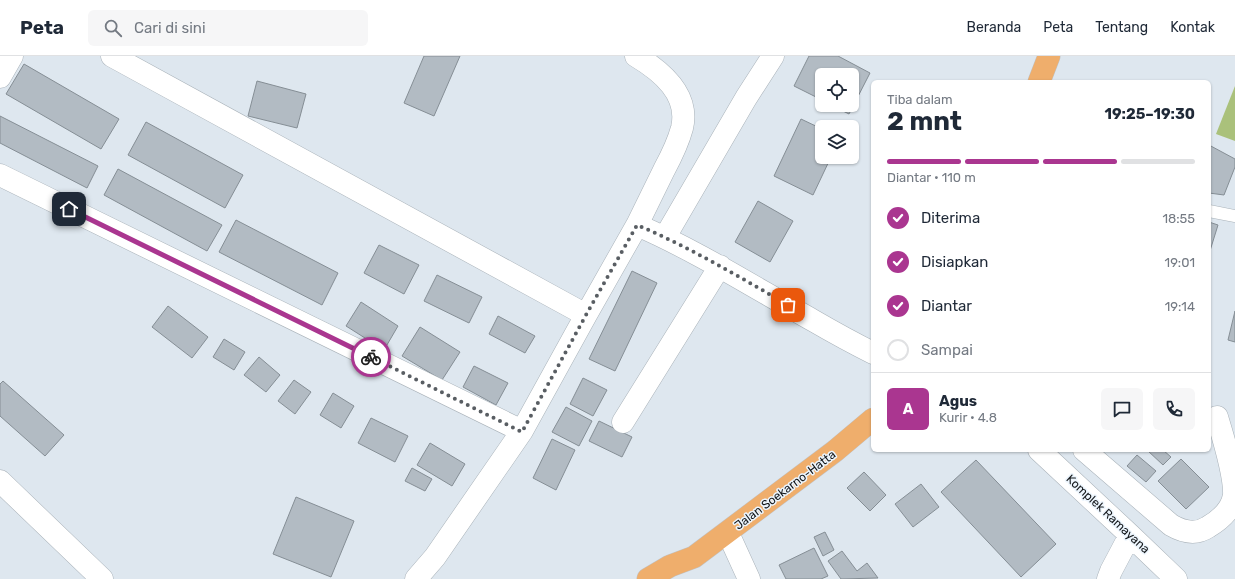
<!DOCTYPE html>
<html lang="id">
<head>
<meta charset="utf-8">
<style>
  :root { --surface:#fff; --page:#f6f6f7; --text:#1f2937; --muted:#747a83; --line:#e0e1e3; --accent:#aa3690 }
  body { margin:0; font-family:Rubik,sans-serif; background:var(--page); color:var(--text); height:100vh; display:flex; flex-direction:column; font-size:15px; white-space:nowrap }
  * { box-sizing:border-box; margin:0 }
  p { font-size:13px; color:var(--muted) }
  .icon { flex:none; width:22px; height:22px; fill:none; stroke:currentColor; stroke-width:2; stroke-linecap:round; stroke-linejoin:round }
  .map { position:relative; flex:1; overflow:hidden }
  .drawer { position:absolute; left:871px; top:24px; width:340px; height:372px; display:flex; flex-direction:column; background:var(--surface); border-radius:6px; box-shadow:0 1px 3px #0004 }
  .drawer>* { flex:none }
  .buttons { position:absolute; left:815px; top:12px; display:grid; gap:8px }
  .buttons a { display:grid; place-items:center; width:44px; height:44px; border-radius:6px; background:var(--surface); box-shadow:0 1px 3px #0004; font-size:20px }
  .pin { position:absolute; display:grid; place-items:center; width:34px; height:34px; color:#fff; margin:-17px; border-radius:8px; box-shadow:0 2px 6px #0006 }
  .courier { position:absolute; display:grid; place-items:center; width:40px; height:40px; margin:-20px; border:3px solid #aa3690; border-radius:50%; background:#fff; color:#222; box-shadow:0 1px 5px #0007 }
  .summary em { font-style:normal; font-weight:700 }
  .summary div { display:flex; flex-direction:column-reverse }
  .summary { display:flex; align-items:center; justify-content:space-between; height:68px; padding:0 16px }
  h1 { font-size:26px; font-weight:700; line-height:30px }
  .bar { display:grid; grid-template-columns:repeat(4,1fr); gap:6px 4px; align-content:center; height:48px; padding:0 16px }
  .bar i { height:5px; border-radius:3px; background:var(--line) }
  .bar .on { background:var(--accent) }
  .bar p { grid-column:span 4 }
  .line { display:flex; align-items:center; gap:10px; padding:0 16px; border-top:1px solid var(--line) }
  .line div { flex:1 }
  .round { display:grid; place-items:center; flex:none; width:42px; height:42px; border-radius:6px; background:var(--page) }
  ol { padding:0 16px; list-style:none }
  li { display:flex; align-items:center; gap:12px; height:44px }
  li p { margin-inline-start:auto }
  li .icon { padding:4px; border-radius:50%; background:var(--accent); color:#fff; stroke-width:4 }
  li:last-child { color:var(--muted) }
  li i { width:22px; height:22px; border:2px solid var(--line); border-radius:50% }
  header { display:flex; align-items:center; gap:24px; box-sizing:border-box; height:56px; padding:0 20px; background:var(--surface); border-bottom:1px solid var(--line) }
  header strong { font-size:19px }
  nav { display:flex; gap:22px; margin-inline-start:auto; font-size:14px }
  .search { width:280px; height:36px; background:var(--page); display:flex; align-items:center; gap:10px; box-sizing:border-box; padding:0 14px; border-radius:6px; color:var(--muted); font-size:15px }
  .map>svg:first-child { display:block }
  .green { fill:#aac17b }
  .building { fill:#b2bbc3; stroke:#858e95 }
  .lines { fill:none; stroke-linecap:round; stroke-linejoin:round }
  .service-casing { stroke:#a9b2b9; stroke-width:13 }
  .minor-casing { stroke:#a9b2b9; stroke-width:23 }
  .trunk-casing { stroke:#c1c2c3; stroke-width:23 }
  .service { stroke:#fff; stroke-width:12 }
  .minor { stroke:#fff; stroke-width:22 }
  .trunk { stroke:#efae6c; stroke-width:22 }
  .done { stroke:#595e63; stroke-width:4; stroke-dasharray:0 7.2 }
  .route { stroke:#aa3690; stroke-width:5 }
  .labels { text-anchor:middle; stroke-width:3; stroke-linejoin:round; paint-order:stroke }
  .street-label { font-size:12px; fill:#121518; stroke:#ecf5fd }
</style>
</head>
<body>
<header>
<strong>Peta</strong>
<div class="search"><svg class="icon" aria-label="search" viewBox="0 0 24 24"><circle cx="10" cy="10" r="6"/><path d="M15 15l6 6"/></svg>Cari di sini</div>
<nav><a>Beranda</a><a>Peta</a><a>Tentang</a><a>Kontak</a></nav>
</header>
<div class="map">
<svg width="1235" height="523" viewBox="0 0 1235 523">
  <rect width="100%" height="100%" fill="#dee7ef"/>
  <!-- green -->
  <path class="green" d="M1235 30V85L1216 78Z"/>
  <!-- building -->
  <path class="building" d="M424 0H460L434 60 404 47Z
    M809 0H838L870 17 849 58 831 49H852V19H822V44L794 30Z
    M24 8 119 63 101 93 6 38Z
    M257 25 306 38 297 72 248 60Z
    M0 60 98 110 87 132 0 87Z
    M801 63 822 73V101H831L813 139 774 120Z
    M146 66 243 119 225 152 128 99Z
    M1209 89 1235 103V111L1224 139 1209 137Z
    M118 113 222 169 207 195 104 139Z
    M758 145 793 165 770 206 735 186Z
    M236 164 338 217 322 249 219 196Z
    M1209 166 1218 169 1209 198Z
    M379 189 419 209 404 238 364 217Z
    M632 215 657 227 615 315 589 303Z
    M437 219 482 241 469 267 424 245Z
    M361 246 398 270 384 294 346 270Z
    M168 250 208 281 192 302 152 271Z
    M1235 255V286L1228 284Z
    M498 260 535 280 525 297 489 278Z
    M420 271 460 296 442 324 402 300Z
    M224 283 245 296 234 314 213 301Z
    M259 301 280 319 266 336 244 319Z
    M474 310 508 327 496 349 463 331Z
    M583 322 607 334 593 360 570 348Z
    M294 324 311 336 295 358 278 345Z
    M3 325 64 379 45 400 0 360V328Z
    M333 337 354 350 341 372 320 359Z
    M566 351 592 365 579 390 552 376Z
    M371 362 408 380 395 406 358 387Z
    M599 365 632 381 622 401 589 385Z
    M552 383 575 394 556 434 533 422Z
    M430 387 465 408 452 430 417 409Z
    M1147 394H1163L1171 401 1163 409Z
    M1137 399 1156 415 1146 426 1127 410Z
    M1181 403 1209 431 1186 453 1158 425Z
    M976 404 1056 488 1021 521 941 436Z
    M412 412 432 423 425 435 405 425Z
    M864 416 886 439 870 455 847 432Z
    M921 428 939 451 913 471 895 448Z
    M296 441 354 465 331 521 273 498Z
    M825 476 834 494 823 500 814 481Z
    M814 492 828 520 821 523H786L779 509Z
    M842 495 857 515 867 507 878 522 841 523 828 505Z"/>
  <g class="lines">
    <defs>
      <path id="service" d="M1209 155 1235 160"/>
      <path id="minor" d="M112 0 586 259
        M636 0C661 15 690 38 682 72 678 87 671 101 664 114 655 132 646 151 637 169
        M0 21 12 0
        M0 119 522 375
        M665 181 746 42 773 0
        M623 366 720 210
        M1039 394 1130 479 1176 523
        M1084 394 1171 469C1183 476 1196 479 1208 471 1220 464 1232 453 1234 439 1235 419 1223 381 1217 361
        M0 425 102 523
        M728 477 749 523
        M416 523 435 501 522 375 586 259 637 169C699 196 755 232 814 265 833 276 853 287 873 297
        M1108 523 1111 515 1130 479"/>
      <path id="trunk" d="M1039 26 1049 0
        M648 523 670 510 694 501 835 395 873 363"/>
    </defs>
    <!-- service casing -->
    <use href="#service" class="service-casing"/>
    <!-- minor casing -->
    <use href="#minor" class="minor-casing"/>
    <!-- trunk casing -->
    <use href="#trunk" class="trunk-casing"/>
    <!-- service -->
    <use href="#service" class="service"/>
    <!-- minor -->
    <use href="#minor" class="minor"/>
    <!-- trunk -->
    <use href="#trunk" class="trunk"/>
  </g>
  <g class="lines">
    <!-- done -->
    <path class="done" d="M371 301 522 376 586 259 637 169C689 191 738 220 788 249"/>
    <!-- route -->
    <path class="route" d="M69 153 371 301"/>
  </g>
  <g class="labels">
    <!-- street labels -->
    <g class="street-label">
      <text transform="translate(785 434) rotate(-37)" y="4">Jalan Soekarno-Hatta</text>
      <text transform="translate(1108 458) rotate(43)" y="4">Komplek Ramayana</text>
    </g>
  </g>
</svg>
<div class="buttons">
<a><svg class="icon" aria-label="locate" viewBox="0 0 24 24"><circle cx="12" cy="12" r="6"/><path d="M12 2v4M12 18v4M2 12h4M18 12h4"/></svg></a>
<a><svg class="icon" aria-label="layers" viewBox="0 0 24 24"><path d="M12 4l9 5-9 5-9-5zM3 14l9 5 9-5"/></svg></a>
</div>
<div class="pin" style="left:788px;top:249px;background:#ea580c"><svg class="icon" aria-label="bag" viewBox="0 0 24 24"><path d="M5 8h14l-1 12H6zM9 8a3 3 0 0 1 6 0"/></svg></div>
<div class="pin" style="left:69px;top:153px;background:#1f2937"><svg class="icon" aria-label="home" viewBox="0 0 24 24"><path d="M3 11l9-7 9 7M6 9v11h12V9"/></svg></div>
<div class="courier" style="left:371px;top:301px"><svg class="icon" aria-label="bike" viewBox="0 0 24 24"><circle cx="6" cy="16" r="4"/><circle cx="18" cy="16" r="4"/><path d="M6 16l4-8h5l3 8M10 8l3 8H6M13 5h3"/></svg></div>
<section class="drawer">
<div class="summary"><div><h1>2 mnt</h1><p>Tiba dalam</p></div><em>19:25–19:30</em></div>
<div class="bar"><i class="on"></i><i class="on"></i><i class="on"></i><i></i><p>Diantar · 110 m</p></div>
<ol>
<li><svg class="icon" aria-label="check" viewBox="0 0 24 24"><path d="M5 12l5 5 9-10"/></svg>Diterima<p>18:55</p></li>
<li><svg class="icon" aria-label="check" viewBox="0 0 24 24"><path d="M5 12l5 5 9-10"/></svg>Disiapkan<p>19:01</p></li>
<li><svg class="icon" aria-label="check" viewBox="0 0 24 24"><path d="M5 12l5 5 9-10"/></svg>Diantar<p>19:14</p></li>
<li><i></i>Sampai</li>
</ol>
<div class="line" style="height:72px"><b class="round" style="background:var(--accent);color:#fff">A</b><div><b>Agus</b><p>Kurir · 4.8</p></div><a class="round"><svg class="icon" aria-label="chat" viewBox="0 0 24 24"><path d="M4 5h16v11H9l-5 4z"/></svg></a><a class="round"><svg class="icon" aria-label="phone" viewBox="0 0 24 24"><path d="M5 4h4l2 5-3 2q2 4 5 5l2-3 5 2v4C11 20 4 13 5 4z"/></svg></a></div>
</section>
</div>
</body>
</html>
